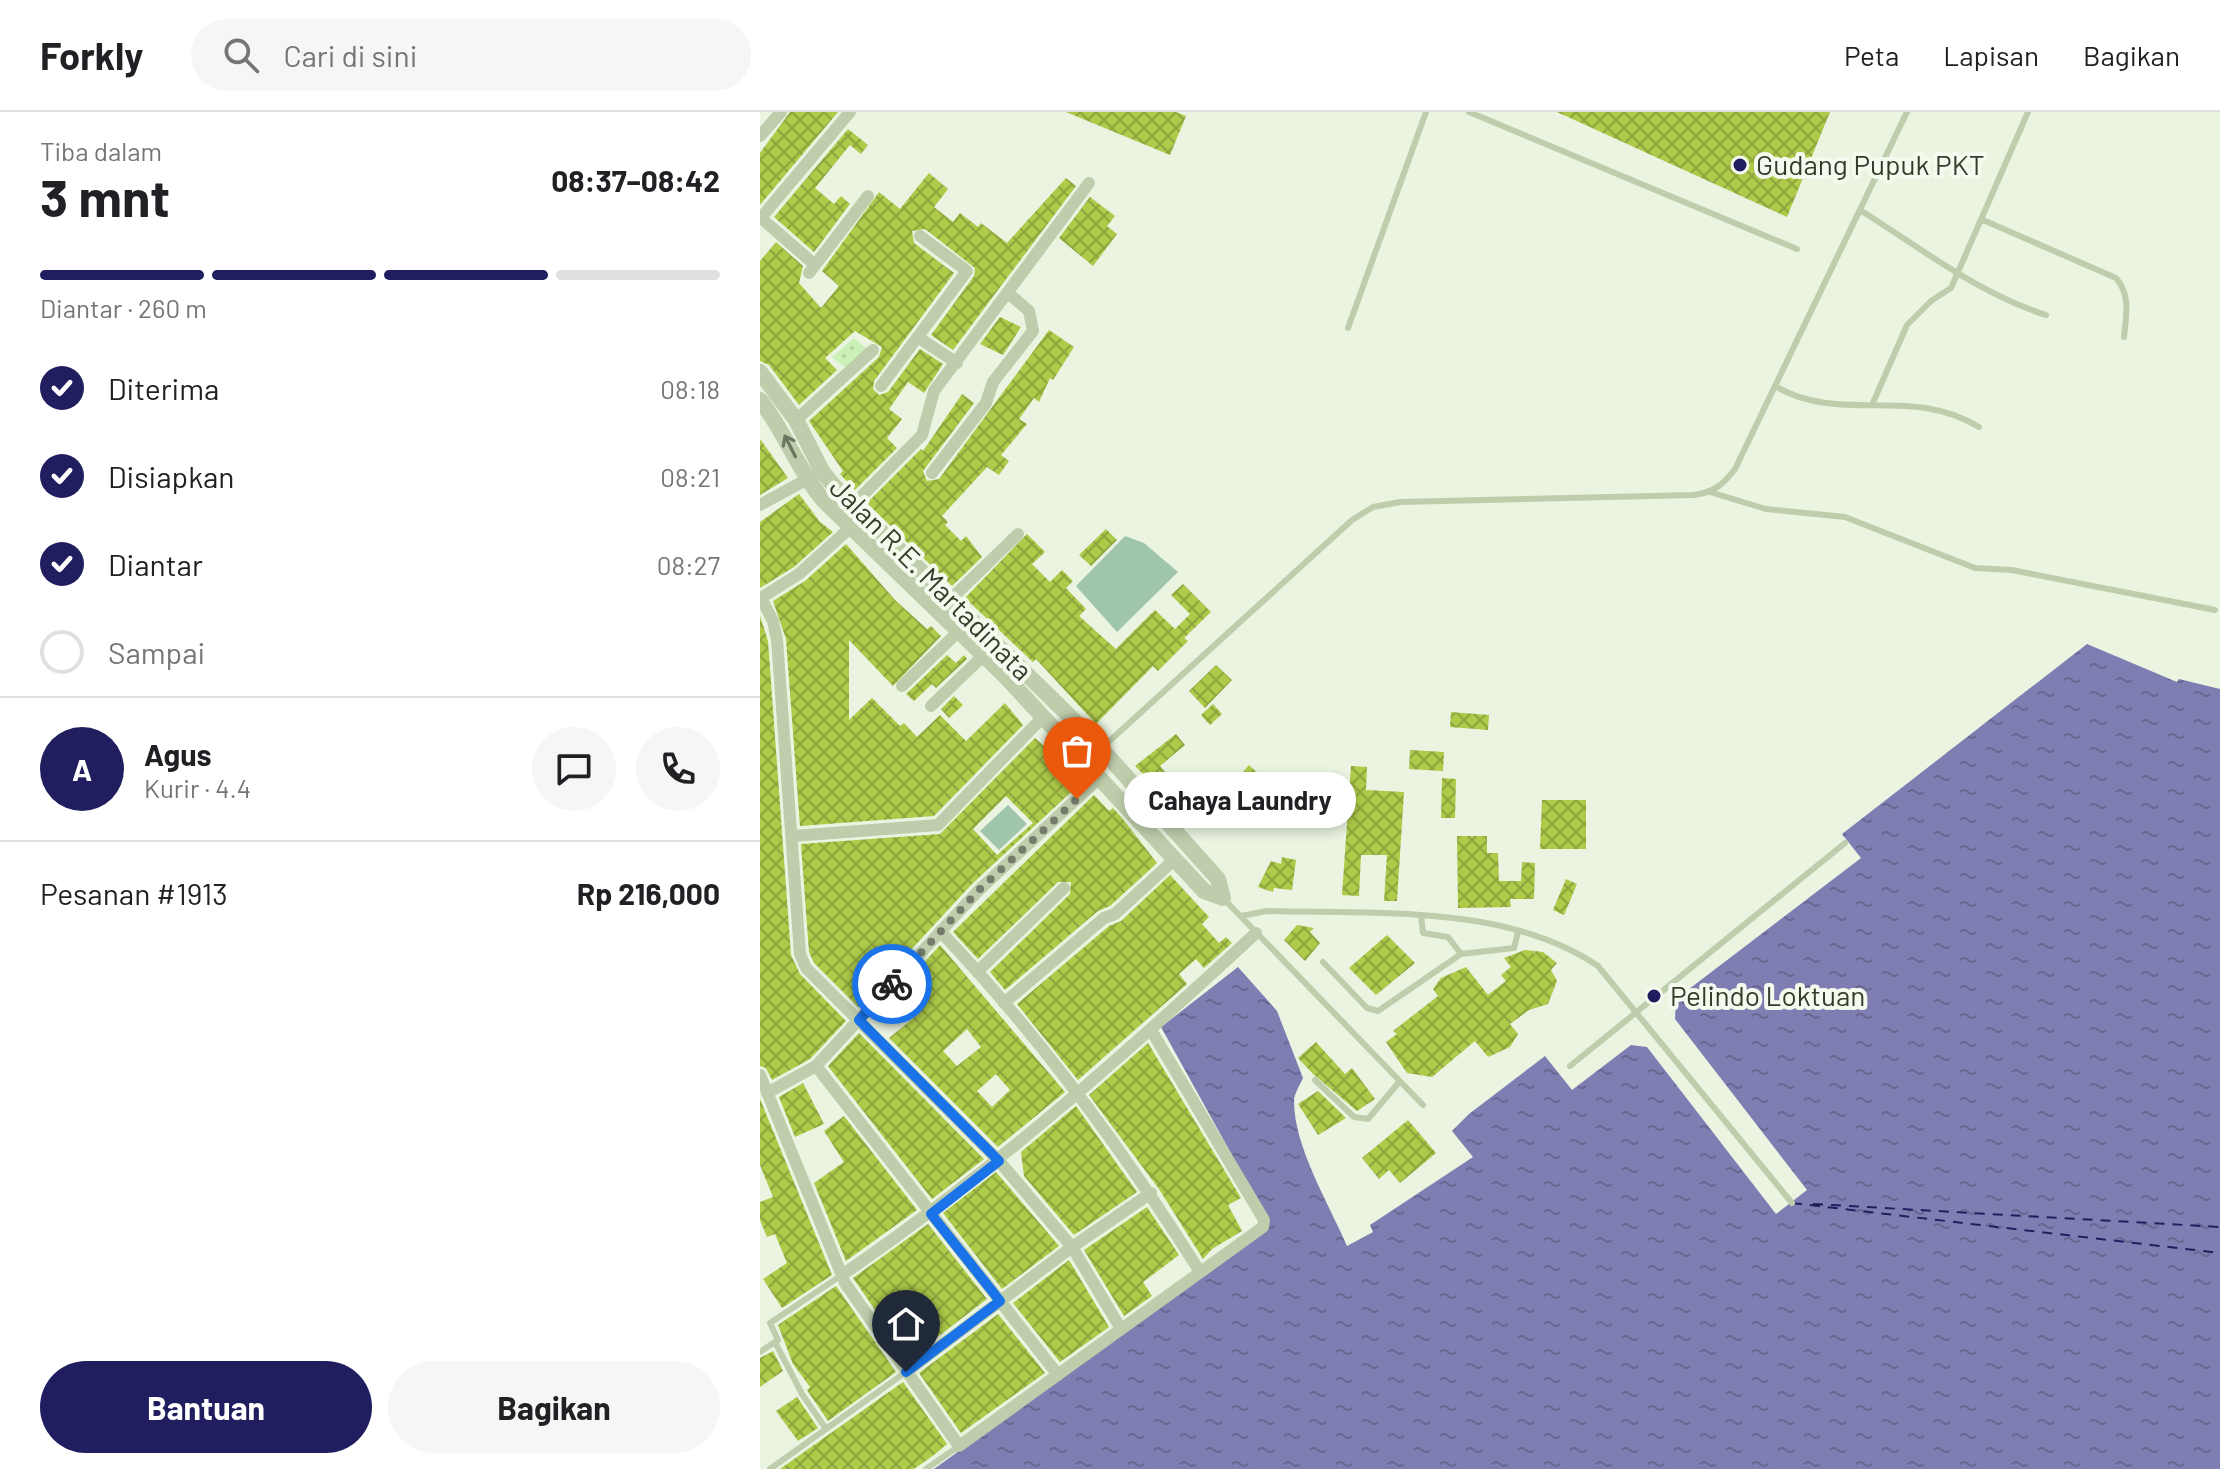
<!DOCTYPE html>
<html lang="id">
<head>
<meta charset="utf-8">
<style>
  :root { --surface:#fff; --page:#f6f6f6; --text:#202124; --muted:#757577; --line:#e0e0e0; --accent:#211e5f }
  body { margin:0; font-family:Barlow,sans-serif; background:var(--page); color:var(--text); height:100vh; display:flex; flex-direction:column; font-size:30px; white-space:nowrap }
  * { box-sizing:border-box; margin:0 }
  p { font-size:26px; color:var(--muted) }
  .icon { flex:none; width:44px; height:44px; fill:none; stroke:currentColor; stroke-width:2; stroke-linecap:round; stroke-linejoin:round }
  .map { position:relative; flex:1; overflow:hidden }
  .side { display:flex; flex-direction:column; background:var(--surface); width:760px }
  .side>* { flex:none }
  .pin { position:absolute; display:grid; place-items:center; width:68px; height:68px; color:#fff; margin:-82px -34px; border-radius:50% 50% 50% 0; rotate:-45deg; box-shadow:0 0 8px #0007 }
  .pin .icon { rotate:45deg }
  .courier { position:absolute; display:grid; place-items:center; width:80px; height:80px; margin:-40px; border:6px solid #1a73e8; border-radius:50%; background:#fff; color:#222; box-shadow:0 2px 10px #0007 }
  .bubble { position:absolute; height:56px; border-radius:28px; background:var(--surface); box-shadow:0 4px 12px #0003; font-size:26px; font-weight:700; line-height:56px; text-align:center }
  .overview em { font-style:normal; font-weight:700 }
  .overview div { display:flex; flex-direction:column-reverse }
  .overview { display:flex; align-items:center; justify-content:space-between; height:136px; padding:0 40px }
  h1 { font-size:52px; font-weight:700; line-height:60px }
  .bar { display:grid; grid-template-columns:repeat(4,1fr); gap:12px 8px; align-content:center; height:96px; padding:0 40px }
  .bar i { height:10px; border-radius:6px; background:var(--line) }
  .bar .on { background:var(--accent) }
  .bar p { grid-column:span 4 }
  .line { display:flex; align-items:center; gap:20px; padding:0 40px; border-top:2px solid var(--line) }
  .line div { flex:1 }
  .round { display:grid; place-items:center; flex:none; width:84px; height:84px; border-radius:42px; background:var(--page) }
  ol { padding:0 40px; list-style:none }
  li { display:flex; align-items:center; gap:24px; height:88px }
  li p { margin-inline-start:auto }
  li .icon { padding:8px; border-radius:50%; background:var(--accent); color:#fff; stroke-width:4 }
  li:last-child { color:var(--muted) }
  li i { width:44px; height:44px; border:4px solid var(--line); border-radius:50% }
  .button { display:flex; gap:16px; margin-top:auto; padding:16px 40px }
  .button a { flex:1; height:92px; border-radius:48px; background:var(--accent); color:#fff; font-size:32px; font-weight:700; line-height:92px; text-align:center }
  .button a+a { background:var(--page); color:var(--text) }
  header { display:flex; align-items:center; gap:48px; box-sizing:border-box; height:112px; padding:0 40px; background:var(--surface); border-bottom:2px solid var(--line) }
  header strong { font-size:38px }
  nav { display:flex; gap:44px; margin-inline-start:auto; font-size:28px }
  .search { width:560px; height:72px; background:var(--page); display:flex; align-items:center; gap:20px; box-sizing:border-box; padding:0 28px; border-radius:44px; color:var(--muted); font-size:30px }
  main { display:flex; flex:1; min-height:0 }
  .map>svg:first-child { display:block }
  .grass { fill:#9fc5ab }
  .sand { fill:url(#sand-dots) }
  .water { fill:url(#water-ripples) }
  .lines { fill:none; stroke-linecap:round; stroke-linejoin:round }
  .ferry { stroke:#211e5f; stroke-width:2; stroke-dasharray:10 8; stroke-linecap:butt }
  .building { fill:url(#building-cross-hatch); fill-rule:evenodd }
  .service { stroke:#becdab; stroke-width:6 }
  .minor { stroke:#becdab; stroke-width:12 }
  .tertiary { stroke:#becdab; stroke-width:16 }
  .oneway { stroke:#6c755e }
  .done { stroke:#757c6b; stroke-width:8; stroke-dasharray:0 14.4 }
  .route { stroke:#1a73e8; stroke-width:10 }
  .poi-dot { fill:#211e5f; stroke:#f4fbee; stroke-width:3 }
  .labels { text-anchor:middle; stroke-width:8; stroke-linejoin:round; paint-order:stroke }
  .poi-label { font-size:28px; fill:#363b2b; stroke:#f4fbee; text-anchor:start }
  .street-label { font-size:28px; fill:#363b2b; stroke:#f4fbee }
</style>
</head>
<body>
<header>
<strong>Forkly</strong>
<div class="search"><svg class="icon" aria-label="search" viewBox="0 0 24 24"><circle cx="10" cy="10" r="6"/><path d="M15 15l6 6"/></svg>Cari di sini</div>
<nav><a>Peta</a><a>Lapisan</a><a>Bagikan</a></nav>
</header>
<main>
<section class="side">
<div class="overview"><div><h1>3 mnt</h1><p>Tiba dalam</p></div><em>08:37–08:42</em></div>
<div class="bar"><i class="on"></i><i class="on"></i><i class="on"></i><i></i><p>Diantar · 260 m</p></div>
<ol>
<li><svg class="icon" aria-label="check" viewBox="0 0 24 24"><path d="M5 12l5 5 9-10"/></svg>Diterima<p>08:18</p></li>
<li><svg class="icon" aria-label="check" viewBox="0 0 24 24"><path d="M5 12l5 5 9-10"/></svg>Disiapkan<p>08:21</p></li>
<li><svg class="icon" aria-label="check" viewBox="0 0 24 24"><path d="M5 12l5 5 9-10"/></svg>Diantar<p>08:27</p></li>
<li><i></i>Sampai</li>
</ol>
<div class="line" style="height:144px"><b class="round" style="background:var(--accent);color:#fff">A</b><div><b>Agus</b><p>Kurir · 4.4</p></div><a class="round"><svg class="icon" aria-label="chat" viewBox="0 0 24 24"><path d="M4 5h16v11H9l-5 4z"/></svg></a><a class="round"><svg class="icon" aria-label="phone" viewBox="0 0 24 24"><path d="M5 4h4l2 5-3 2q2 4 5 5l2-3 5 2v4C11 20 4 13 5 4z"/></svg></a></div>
<div class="line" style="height:104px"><div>Pesanan #1913</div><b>Rp 216,000</b></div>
<div class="button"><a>Bantuan</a><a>Bagikan</a></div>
</section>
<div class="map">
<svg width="1460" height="1357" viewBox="0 0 1460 1357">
  <defs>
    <pattern id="sand-dots" width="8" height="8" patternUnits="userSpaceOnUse" patternTransform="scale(2)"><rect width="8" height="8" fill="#cbf0b7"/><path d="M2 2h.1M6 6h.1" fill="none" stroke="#afcf9e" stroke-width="1.8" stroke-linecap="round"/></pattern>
    <pattern id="water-ripples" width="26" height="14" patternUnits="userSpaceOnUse" patternTransform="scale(2)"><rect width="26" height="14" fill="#7f7eb3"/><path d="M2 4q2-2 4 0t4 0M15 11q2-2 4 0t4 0" fill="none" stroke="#696892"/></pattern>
    <pattern id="building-cross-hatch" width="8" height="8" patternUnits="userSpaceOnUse" patternTransform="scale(2)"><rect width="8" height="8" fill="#adca49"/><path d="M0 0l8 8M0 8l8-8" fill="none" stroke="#8ea53d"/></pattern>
  </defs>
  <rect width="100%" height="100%" fill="#eaf4e1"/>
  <!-- grass -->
  <path class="grass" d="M365 424 384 431 418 460 357 520 316 474Z
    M248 693 267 712 239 738 220 719Z"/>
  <!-- sand -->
  <path class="sand" d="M94 226 108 238 87 257 72 245Z"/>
  <!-- water -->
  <path class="water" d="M1327 532 1417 570 1419 567 1460 577V1357H174L505 1119 508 1108 401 915 478 855 517 899 543 966C540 973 534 982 534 989 534 1035 569 1092 587 1134L613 1120 610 1113 713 1045 692 1019 709 1002 785 944 812 978 871 933 887 935 1016 1102 1047 1078 915 907 916 887 1101 746 1082 722Z"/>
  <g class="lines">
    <!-- ferry -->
    <path class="ferry" d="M1032 1091 1460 1141
      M1053 1092 1460 1115"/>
  </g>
  <!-- building -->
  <path class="building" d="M30 0H78L0 93V41Z
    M306 0H416L426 4 410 43Z
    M797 0H1070L1027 105Z
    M88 17 108 33 101 42 90 33 55 76 74 92 81 84 90 92 54 140 14 105Z
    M169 61 188 77 174 95 193 110 200 101 218 115 221 111 247 131 306 66 316 74 193 238 171 223 214 164 215 156 165 117 152 119 154 131 194 161 114 269 113 277 119 283 128 280 160 237 183 252 164 281 148 270 129 297 142 307 127 326 137 336 95 378 80 362 83 359 49 309 119 245 122 235 95 219 65 246 77 258 39 293 9 253 0 249V149L16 130 43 154 39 171 61 196 79 174 62 159 117 83 119 80 140 97Z
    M330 85 355 104 347 114 357 122 333 154 299 126Z
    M240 205 261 215 243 243 220 232Z
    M289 218 314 235 293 268 290 266 279 290 274 286 259 307 267 312 241 343 249 349 239 363 227 355 182 404 188 410 185 413 201 429 206 424 222 445 192 474 107 391 161 337 163 339 202 282 214 291 163 359 167 369 179 367Z
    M0 327 28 366 0 383Z
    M39 382 60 410 73 420 34 455 0 476V410Z
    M346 417 357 428 331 454 319 443Z
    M267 422 285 440 272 452 290 470 302 458 313 469 306 476 326 497 319 504 356 537 395 498 415 517 430 502 411 483 423 472 451 500 424 526 428 529 398 559 393 554 336 612 276 547 273 550 205 486Z
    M86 432 135 488 167 517 171 514 181 524 133 574 89 528V608L112 586 140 614 144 611 157 625 180 603 206 629 245 591 263 613 174 704 40 714 26 527 13 489 45 469Z
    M0 504 8 529 31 843 40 862 86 909 50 947 12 968 6 956 0 954Z
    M187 543 196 551 204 543 207 547 176 576 172 572 154 589 146 582Z
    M456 553 472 568 445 596 429 579Z
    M194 584 203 593 189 606 181 597Z
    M453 592 462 602 450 613 441 603Z
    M691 600 729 603 728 618 690 615Z
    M416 622 425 633 400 654 406 661 393 672 375 654Z
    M275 626 323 669 212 772 98 895 54 851 49 840 41 732 180 722ZM246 684 273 711 237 743 213 717Z
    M650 638 684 640 683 659 649 657Z
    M489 653 504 667 477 696 464 682Z
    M591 654 607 655 606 678 644 680 637 789H624L627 743H601L599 784 582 783Z
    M682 666 696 667 695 706H681Z
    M334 683 349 699 353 696 362 706 397 751 350 794 338 799 245 878 230 860 310 782 311 770H298L218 847 193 820Z
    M782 688H826V737H780Z
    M697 724H727V741H738L739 769H761L762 750 775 751 774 787H750L751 795 698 796Z
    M522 745 536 748 532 778 514 776 513 780 498 775 511 749 521 752Z
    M410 763 449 805 442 812 459 831 466 825 472 831 444 856 436 847 419 862 427 872 318 968 257 892 349 814 361 809Z
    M806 767 817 772 804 803 793 798Z
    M537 813 554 816 550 820 560 831 545 849 524 828Z
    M627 823 655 851 616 883 589 856Z
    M180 833 305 980 238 1035 129 926 161 900 138 879ZM207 917 221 935 197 954 183 939ZM236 962 250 978 232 995 217 979Z
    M765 838 774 839V843L775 839 783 840 797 851 791 858 797 869 788 892 769 898 750 912 758 922 750 935 728 945 715 929 672 965 647 961 626 930 637 922 633 919 678 884 673 877 681 866 706 855 728 883 746 869 741 863 751 855 744 846Z
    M99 921 224 1047 172 1087 68 954Z
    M556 930 585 962 592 956 615 987 597 999 553 962 538 946Z
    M388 931 481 1086 468 1093 482 1119 452 1137 443 1147 399 1077 329 983Z
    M43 971 64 1012 35 1025 19 985Z
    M558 979 586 1006 558 1023 538 992Z
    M0 987 72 1163 22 1196 3 1167 27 1151 15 1122 7 1125 0 1108V1090L13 1085 0 1053Z
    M316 994 377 1080 314 1123 264 1064 261 1040Z
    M84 1004 157 1098 86 1149 54 1071 84 1050 64 1019Z
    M648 1008 676 1041 640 1071 629 1058 619 1067 602 1046Z
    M236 1060 299 1134 242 1177 183 1101Z
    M387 1095 419 1143 383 1170 392 1184 364 1204 324 1138Z
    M168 1112 227 1187 149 1247 93 1166Z
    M309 1148 349 1215 300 1250 253 1191Z
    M76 1174 136 1260 68 1309 47 1278 50 1275 33 1252 18 1213Z
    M238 1202 285 1261 201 1321 159 1261Z
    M13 1239 23 1259 0 1275V1246Z
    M143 1270 187 1332 174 1343 154 1357H20Z
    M37 1285 58 1316 38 1329 16 1299Z"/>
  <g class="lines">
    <!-- service -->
    <path class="service" d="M709 0 1037 137
      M1100 98C1159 135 1219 182 1286 203
      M1223 108 1356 166C1371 183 1366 204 1364 225
      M588 216 666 0
      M1015 274C1081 313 1151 273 1219 315
      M1112 293 1147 213 1171 189 1191 176 1268 0
      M950 380 1006 397 1085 405 1215 456 1252 458 1455 498
      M344 634 592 408 613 395 640 390 934 383C954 380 963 373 975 357L1147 0
      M463 786 663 993
      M481 804 507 799C612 802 748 792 838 854L1032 1091
      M701 842 754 836 758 820
      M563 850 607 896 618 899 701 842 688 825 663 821 661 804
      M810 954 1085 731
      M555 968 594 1005 608 1007 640 969
      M15 1230 42 1282 66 1317
      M0 1240 18 1228 10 1211 82 1163
      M10 1357 146 1260
      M166 1357 199 1334"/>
    <!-- minor -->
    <path class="minor" d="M0 24 21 0
      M1 106 54 152
      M0 107 90 0
      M49 161 108 84
      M159 226 197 251
      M121 274 207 159 160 124
      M36 308 113 238
      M172 361 226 291 233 270 273 219 269 199 248 181
      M0 393 53 364
      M92 394 162 323 174 279 329 71
      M90 416 39 462 1 486 13 509 17 528 40 842 46 856 239 1049 312 1135 361 1217
      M190 488 258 422
      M142 574 198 520
      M171 594 223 544
      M33 724 178 713 283 605
      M180 819C279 923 364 1039 440 1160
      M217 860 304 776
      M244 891 344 806 355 802 415 747
      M56 954 298 1263
      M0 963 85 1171 199 1334 503 1115 504 1108 391 918
      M7 981 56 954 219 778 339 666
      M82 1163C234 1059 362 945 496 821
      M146 1260 312 1135 391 1081"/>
    <!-- tertiary -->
    <path class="tertiary" d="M0 260 36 308 62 359 74 374 330 624 458 767 463 786
      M0 288C25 320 38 358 64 389L245 564 444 779 463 786"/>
  </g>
  <!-- one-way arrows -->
  <defs><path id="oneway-shaft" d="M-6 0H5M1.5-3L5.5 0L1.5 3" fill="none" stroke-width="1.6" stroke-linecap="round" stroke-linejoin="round" transform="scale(2)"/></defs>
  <use class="oneway" href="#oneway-shaft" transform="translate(30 334) rotate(-117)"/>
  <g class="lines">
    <!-- done -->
    <path class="done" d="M132 872 219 778 317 687"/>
    <!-- route -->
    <path class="route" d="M132 872 99 908 239 1049 171 1102 240 1189 146 1260"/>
  </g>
  <!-- markers -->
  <g class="poi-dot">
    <circle cx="980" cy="53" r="8"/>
    <circle cx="894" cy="884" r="8"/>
  </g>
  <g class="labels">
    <!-- poi labels -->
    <g class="poi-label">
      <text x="996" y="63">Gudang Pupuk PKT</text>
      <text x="910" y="894">Pelindo Loktuan</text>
    </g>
    <!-- street labels -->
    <g class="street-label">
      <text transform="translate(171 467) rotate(45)" y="10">Jalan R.E. Martadinata</text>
    </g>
  </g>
</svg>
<div class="pin" style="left:317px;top:687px;background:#ea580c"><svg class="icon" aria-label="bag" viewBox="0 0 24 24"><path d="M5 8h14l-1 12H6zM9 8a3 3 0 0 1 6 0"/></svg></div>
<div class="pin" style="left:146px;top:1260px;background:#1f2937"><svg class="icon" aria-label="home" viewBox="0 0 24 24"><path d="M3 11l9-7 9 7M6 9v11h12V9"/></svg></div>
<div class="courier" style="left:132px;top:872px"><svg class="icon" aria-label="bike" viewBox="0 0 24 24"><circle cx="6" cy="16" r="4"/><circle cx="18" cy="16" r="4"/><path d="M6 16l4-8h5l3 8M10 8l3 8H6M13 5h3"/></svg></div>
<div class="bubble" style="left:364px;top:660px;width:232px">Cahaya Laundry</div>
</div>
</main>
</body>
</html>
